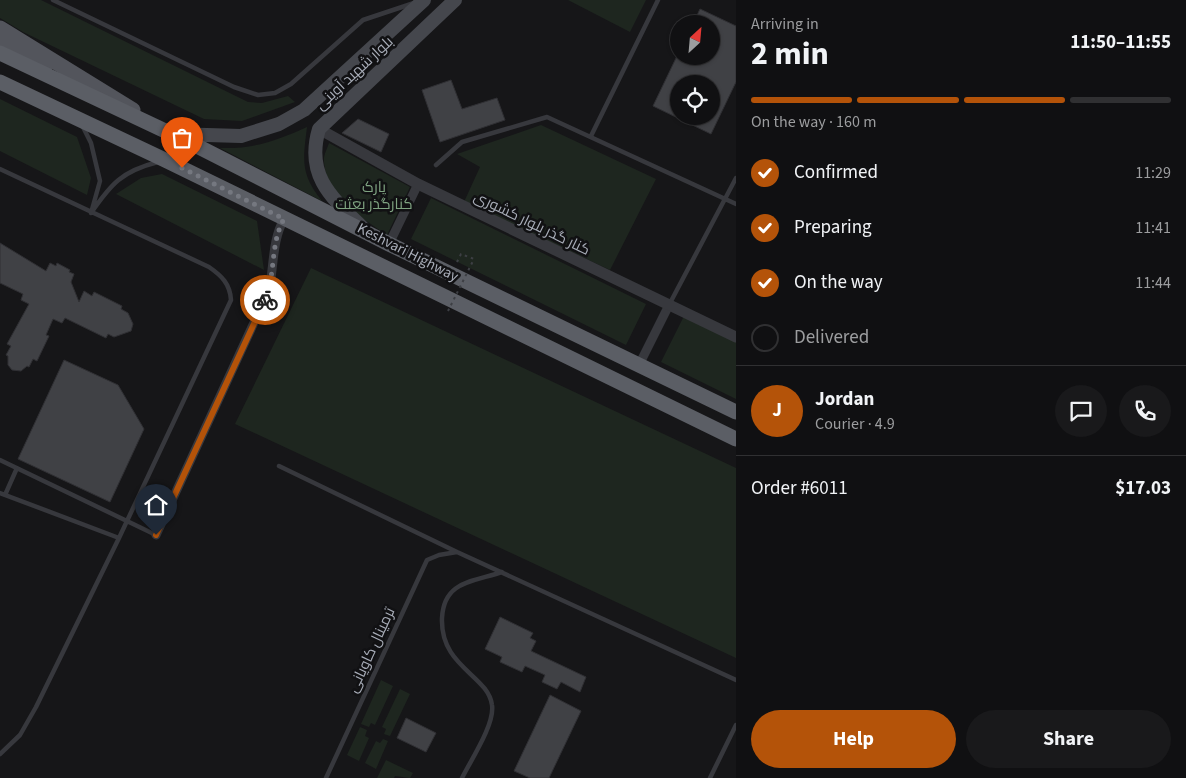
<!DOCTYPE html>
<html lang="en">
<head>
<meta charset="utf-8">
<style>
  :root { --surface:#101012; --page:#19191b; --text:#f1f3f6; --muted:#9c9d9f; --line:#303032; --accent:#b45309 }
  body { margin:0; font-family:"Source Sans 3",Cairo,sans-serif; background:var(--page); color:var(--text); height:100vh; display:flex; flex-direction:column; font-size:19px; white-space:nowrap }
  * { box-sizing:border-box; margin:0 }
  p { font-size:16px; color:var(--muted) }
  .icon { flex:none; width:28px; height:28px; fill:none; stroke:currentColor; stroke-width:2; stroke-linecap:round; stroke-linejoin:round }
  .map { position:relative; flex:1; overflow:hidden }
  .side { display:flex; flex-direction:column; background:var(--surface); width:450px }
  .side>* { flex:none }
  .needle { width:32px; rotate:26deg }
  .buttons { position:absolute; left:670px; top:15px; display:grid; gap:10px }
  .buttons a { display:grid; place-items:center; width:50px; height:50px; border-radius:50%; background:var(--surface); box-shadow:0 1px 4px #0004,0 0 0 1px var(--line); font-size:25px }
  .pin { position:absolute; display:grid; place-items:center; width:42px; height:42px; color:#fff; margin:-51px -21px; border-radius:50% 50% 50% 0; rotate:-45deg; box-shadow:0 0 5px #0007 }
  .pin .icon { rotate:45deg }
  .courier { position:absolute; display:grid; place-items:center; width:50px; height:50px; margin:-25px; border:4px solid #b45309; border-radius:50%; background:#fff; color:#222; box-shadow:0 1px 6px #0007 }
  .overview em { font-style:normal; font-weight:700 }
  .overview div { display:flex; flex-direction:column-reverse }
  .overview { display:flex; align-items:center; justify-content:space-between; height:85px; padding:0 15px }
  h1 { font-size:32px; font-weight:700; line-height:38px }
  .bar { display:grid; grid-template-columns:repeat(4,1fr); gap:8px 5px; align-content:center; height:60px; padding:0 15px }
  .bar i { height:6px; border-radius:4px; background:var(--line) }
  .bar .active { background:var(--accent) }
  .bar p { grid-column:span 4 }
  .line { display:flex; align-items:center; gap:12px; padding:0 15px; border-top:1px solid var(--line) }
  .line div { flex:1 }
  .round { display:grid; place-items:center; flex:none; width:52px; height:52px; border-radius:26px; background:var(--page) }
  ol { padding:0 15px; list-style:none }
  li { display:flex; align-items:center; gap:15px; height:55px }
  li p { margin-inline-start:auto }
  li .icon { padding:5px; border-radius:50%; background:var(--accent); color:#fff; stroke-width:4 }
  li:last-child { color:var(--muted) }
  li i { width:28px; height:28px; border:2px solid var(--line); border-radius:50% }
  .cta { display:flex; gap:10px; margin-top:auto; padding:10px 15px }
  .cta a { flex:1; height:58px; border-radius:30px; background:var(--accent); color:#fff; font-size:20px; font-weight:700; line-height:58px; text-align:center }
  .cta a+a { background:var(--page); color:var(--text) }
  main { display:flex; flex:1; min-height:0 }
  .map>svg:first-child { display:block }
  .green { fill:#1e261f }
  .building { fill:#404145; stroke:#303034; fill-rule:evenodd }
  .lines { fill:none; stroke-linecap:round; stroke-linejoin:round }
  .path { stroke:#3d3f44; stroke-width:2; stroke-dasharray:2.5 4; stroke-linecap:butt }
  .service { stroke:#37383d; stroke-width:4.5 }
  .minor { stroke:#37383d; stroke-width:9 }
  .tertiary { stroke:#37383d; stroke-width:11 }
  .secondary { stroke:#45474d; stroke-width:14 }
  .primary { stroke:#53555c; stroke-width:15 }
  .trunk { stroke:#5b5e65; stroke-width:15 }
  .path-bridge { stroke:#3d3f44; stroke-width:2; stroke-dasharray:2.5 4; stroke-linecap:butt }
  .done { stroke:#757880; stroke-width:5; stroke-dasharray:0 9 }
  .route { stroke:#b45309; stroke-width:6 }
  .labels { text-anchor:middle; stroke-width:5; stroke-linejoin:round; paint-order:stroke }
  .street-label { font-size:15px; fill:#a8adb8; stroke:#111113 }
  .park-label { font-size:15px; fill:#7fa381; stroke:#111113 }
</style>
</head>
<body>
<main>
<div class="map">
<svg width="736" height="778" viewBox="0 0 736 778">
  <rect width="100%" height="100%" fill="#161618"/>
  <!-- green -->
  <path class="green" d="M0 0H41L248 102 262 103 288 96 295 102 242 121 204 119 23 32 0 18Z
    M568 0H646L630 32Z
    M0 99 77 137 91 178 87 195 0 151Z
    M541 125 656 179 610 270 464 202 480 167 457 154Z
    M307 127C303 160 300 174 322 201L220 148C254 149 276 141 307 127Z
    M329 143 410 187 387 235C361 217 326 197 324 162 323 156 327 149 329 143Z
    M162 174 257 221 264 270 116 194 141 178Z
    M431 198 646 304 626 345 411 239Z
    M311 268 736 468V658L235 424Z
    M684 316 736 341V399L661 362Z
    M381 680 393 686 375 725 371 723 369 727 361 724Z
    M400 689 410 694 390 736 384 734 386 729 382 727Z
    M360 727 367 730 365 736 369 738 359 761 347 755Z
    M383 739 388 741 376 769 365 763 376 741 380 743Z
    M386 760 413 773 410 778 395 776 394 778H377Z"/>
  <!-- building -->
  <path class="building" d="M700 9 736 26V82L711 134 653 106 677 56H711V24H693ZM679 84H711V116H679Z
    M451 80 462 109 497 98 505 120 440 142 422 90Z
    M358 119 389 134 381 152 342 133Z
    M0 243 46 271 50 263 56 266 57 263 70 270 69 272 74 274 71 282 79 302 84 291 92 296 94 292 122 306 121 309 128 313 133 324 131 331 114 337 108 334 106 338 65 318 62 323 53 319 46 335 49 336 37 361 33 359 29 367 27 366 21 371 12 370 8 365V356L6 355 11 346 7 344 29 304 21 300 23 294 0 283Z
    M64 360 118 385 144 429 110 502 18 459Z
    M500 617 533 633 530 638 536 641 531 651 586 677 580 692 561 682 557 689 542 682 545 675 525 666 522 672 500 662 502 657 485 649Z
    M550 695 581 711 549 778H530L514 771Z
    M406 718 436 733 426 752 397 738Z"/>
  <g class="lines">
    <!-- path -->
    <path class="path" d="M457 262 461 254 474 259"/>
    <!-- service -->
    <path class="service" d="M53 0 234 87 258 95 275 93 291 84 363 20 414 3
      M83 127 91 143 100 181 91 213C111 184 122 171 158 162
      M591 136 658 0
      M436 165 462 142 547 117 736 204
      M0 169 209 267C222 276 230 284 231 300L119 538 36 707 20 735 0 754
      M669 305 736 178
      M0 460 156 535
      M279 466 457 552 736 680
      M0 493 119 538
      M5 495 17 468
      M326 778 427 560 439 555 457 552
      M462 778C471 760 495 724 492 705 488 675 440 667 442 618 444 581 472 582 502 572
      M710 778 736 725"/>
    <!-- minor -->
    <path class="minor" d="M389 244 418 184
      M639 365 669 305
      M156 535 269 290C274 267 272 240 284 219"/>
    <!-- tertiary -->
    <path class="tertiary" d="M319 129 418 184 736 337"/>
    <!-- secondary -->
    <path class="secondary" d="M173 134 241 136 279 124 304 110 424 0
      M363 228C332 198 305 176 319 129L455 0"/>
    <!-- primary -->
    <path class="primary" d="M0 28 133 110
      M0 42 45 67"/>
    <!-- trunk -->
    <path class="trunk" d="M0 53 195 145 389 244 736 412
      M0 82 165 160 736 439"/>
    <!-- path-bridge -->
    <path class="path-bridge" d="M448 311 474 259"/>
  </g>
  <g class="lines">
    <!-- done -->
    <path class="done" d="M182 168 284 219C270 243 276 274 265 300"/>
    <!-- route -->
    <path class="route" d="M156 535 265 300"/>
  </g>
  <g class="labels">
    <!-- street labels -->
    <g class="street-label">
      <text transform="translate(354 73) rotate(-43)" y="5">بلوار شهید آوینی</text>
      <text transform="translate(532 223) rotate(26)" y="5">کنار گذر بلوار کشوری</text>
      <text transform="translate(408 252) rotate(27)" y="5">Keshvari Highway</text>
      <text transform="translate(371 650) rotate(-65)" y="5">ترمینال کاویانی</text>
    </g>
    <!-- park labels -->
    <g class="park-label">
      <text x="374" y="192">پارک<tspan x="374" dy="17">کنارگذر بعثت</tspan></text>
    </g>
  </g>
</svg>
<div class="buttons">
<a><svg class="needle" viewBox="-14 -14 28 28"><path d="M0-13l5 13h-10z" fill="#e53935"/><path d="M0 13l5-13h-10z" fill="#9c9d9f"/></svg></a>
<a><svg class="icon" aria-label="locate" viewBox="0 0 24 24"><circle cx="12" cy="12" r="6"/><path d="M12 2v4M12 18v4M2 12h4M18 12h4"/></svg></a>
</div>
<div class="pin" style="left:182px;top:168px;background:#ea580c"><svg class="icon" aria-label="bag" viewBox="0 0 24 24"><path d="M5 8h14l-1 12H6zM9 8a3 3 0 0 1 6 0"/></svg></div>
<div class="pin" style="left:156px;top:535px;background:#1f2937"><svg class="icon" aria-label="home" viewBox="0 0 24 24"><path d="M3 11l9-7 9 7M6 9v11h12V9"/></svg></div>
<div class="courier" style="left:265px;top:300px"><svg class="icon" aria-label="bike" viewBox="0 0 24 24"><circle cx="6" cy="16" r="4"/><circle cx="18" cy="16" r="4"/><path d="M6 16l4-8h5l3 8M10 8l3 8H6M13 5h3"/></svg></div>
</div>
<section class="side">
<div class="overview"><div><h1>2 min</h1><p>Arriving in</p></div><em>11:50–11:55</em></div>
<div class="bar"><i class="active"></i><i class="active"></i><i class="active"></i><i></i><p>On the way · 160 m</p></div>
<ol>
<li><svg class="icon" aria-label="check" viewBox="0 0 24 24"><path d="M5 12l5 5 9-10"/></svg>Confirmed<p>11:29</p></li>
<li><svg class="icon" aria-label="check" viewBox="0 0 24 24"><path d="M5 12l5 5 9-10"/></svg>Preparing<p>11:41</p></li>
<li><svg class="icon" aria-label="check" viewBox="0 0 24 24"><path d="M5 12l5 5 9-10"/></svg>On the way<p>11:44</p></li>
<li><i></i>Delivered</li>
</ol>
<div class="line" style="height:90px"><b class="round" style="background:var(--accent);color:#fff">J</b><div><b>Jordan</b><p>Courier · 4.9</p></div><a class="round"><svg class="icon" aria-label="chat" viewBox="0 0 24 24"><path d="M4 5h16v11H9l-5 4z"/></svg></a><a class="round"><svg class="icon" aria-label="phone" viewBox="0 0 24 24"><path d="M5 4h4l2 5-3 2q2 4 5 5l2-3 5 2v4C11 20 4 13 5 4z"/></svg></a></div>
<div class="line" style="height:65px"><div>Order #6011</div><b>$17.03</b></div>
<div class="cta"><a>Help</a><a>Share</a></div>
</section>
</main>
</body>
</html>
